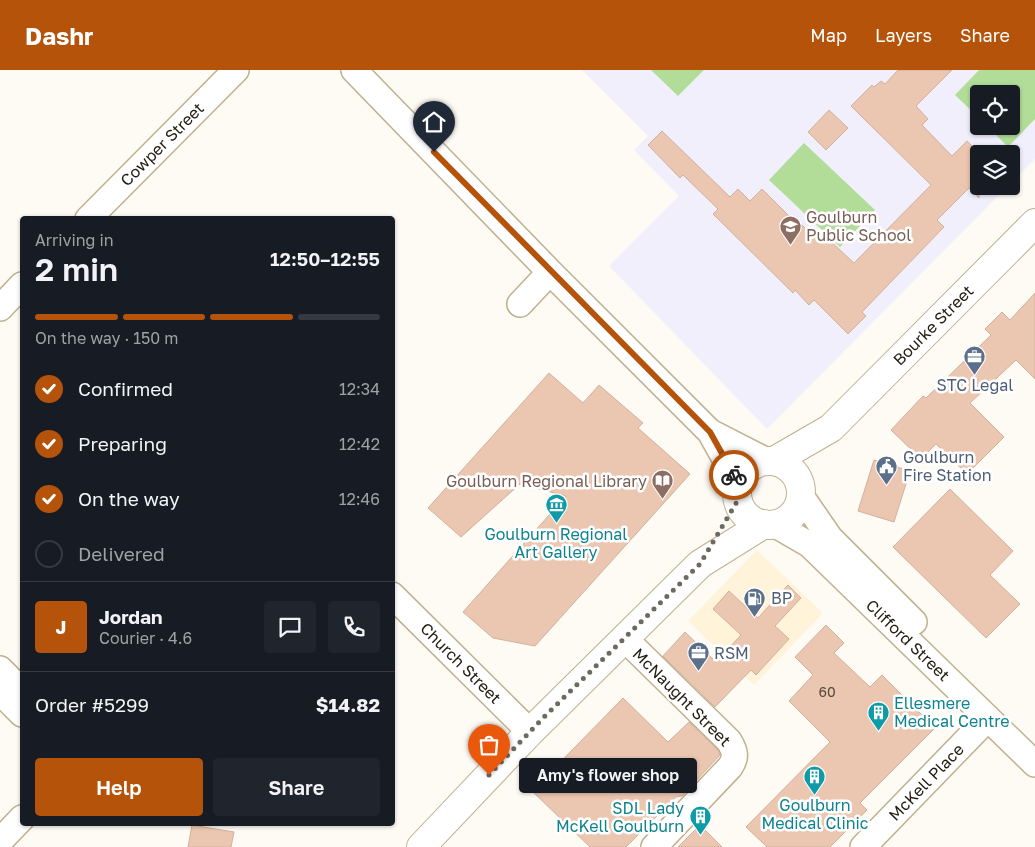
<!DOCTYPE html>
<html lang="en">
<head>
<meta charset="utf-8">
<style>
  :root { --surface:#171b24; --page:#20242c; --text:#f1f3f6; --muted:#9ea1a6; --line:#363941; --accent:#b45309 }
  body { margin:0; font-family:"Golos Text",sans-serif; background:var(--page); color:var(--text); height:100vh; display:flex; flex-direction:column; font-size:19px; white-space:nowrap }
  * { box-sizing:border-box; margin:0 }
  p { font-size:16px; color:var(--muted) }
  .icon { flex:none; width:28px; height:28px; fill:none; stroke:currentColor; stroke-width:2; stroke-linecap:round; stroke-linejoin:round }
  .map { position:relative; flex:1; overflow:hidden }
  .drawer { position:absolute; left:20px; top:146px; width:375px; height:610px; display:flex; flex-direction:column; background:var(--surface); border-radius:5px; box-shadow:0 1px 4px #0004 }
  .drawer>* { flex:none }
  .buttons { position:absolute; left:970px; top:15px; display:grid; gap:10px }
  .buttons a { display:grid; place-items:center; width:50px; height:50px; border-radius:5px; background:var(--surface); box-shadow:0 1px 4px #0004; font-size:25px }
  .pin { position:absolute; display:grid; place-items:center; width:42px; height:42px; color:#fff; margin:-51px -21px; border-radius:50% 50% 50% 0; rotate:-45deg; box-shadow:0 0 5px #0007 }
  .pin .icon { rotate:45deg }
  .courier { position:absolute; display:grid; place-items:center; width:50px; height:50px; margin:-25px; border:4px solid #b45309; border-radius:50%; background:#fff; color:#222; box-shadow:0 1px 6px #0007 }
  .bubble { position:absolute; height:35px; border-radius:5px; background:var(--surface); box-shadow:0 1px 4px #0004; font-size:16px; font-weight:600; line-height:35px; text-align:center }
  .head em { font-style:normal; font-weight:600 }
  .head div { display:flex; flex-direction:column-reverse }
  .head { display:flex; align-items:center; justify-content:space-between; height:85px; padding:0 15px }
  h1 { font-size:32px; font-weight:600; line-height:38px }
  .bar { display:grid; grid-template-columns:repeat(4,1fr); gap:8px 5px; align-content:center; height:60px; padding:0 15px }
  .bar i { height:6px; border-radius:4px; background:var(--line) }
  .bar .active { background:var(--accent) }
  .bar p { grid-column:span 4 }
  .line { display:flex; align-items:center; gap:12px; padding:0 15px; border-top:1px solid var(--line) }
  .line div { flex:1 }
  .round { display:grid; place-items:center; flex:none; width:52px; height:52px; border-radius:5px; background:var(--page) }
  ol { padding:0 15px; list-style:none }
  li { display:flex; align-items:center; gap:15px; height:55px }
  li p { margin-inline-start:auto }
  li .icon { padding:5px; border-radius:50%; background:var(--accent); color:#fff; stroke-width:4 }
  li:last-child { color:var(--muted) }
  li i { width:28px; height:28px; border:2px solid var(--line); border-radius:50% }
  .primary-button { display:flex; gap:10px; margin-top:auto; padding:10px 15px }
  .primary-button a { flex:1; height:58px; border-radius:5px; background:var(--accent); color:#fff; font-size:20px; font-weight:600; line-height:58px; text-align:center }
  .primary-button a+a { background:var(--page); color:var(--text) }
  header { display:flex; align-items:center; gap:30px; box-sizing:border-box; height:70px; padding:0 25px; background:var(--accent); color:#fff }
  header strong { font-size:24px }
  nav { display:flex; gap:28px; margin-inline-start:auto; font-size:18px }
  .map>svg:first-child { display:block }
  .built { fill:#fff3d9 }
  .education { fill:#f2effd; fill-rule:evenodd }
  .green { fill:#b2dd99 }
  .building { fill:#ebc7b2; stroke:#d2b09b }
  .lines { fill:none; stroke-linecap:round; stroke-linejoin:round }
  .minor-casing { stroke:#c0b08e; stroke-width:28 }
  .major-casing { stroke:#c0b08e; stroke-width:30 }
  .minor { stroke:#fff; stroke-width:25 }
  .major { stroke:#fff; stroke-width:28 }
  .done { stroke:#6e6a5f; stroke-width:5; stroke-dasharray:0 9 }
  .route { stroke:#b45309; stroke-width:6 }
  .labels { text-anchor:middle; stroke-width:5; stroke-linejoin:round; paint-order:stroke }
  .number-label { font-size:14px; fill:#544738 }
  .street-label { font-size:16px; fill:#211c0f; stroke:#fff }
  .education-label { font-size:16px; fill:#785e54; stroke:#fff; text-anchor:start }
  .service-label { font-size:16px; fill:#4e5e75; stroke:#fff; text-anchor:start }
  .culture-label { font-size:16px; fill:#0d838f; stroke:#fff }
</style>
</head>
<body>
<header>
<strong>Dashr</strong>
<nav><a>Map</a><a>Layers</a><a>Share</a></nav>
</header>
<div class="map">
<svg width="1035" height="777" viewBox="0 0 1035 777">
  <rect width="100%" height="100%" fill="#fefbf4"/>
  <!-- built -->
  <path class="built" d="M757 480 823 543 754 615 688 551Z"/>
  <!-- education -->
  <path class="education" d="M582 0H1035V89L1011 113V84H979V116H1008L767 359 609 196 679 126 634 80 648 66ZM979 24H1011V56H979Z"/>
  <!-- green -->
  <path class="green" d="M651 0H704L678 26Z
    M979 0H1035V49L1008 77 987 56H1011V24H979V48L955 25Z
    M804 73 875 140 840 177 769 110Z"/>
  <!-- building -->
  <path class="building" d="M898 0H952L916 36 928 49 922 55 952 86 967 71 979 83V128L969 118 937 150 944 157 862 242 866 246 848 264 814 230 809 235 795 220 793 223 713 144 718 139 683 105 680 108 648 75 662 61 730 127 738 119 750 131 762 119 798 155 800 153 819 172 825 166 854 193 931 115 851 36 872 15 874 17 881 11 885 14Z
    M829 40 848 58 826 80 808 62Z
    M1035 223V309L1016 290 970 333 1004 367 967 404 936 374 921 389 891 360 923 326 926 328 991 265 985 259 1002 242 1010 250Z
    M549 303 583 333 599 315 643 353 638 358 690 404 535 576 493 568 463 542 566 426 520 414 461 467 428 438Z
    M874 390 910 401 894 452 858 441Z
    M950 419 1013 481 990 505 1020 534 986 568 893 477Z
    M788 515 801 528 775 556 789 569 756 605 751 600 715 637 663 586 685 562 716 592 741 565 713 539 729 521 758 548Z
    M826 555 844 573 834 583 870 617 882 605 935 658 860 733 867 740 830 777H767L746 757 830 672 789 631 813 605 795 587Z
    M623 628 668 672 689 652 718 680 720 685 682 726 676 727 626 777H590L532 721Z
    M192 755 234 762 231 777H188Z
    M700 755 722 777H678Z"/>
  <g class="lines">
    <defs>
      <path id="minor" d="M354 0 550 202 710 362 739 414
        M88 149 236 0
        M520 234 550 202
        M0 238 22 215
        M710 362 767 391
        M801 426 830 468 914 552
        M774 454 810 475 1035 694
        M392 525 530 662
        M624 568 729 671C735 681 737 687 730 697L654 777
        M0 599 22 621
        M0 622 22 644
        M0 771 22 748
        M863 777 988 648"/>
      <path id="major" d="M774 391 831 358 1035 153
        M737 423a32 32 0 1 1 64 0a32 32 0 1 1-64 0Z
        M421 777 530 662 700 494 764 454"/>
    </defs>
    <!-- minor casing -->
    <use href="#minor" class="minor-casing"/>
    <!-- major casing -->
    <use href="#major" class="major-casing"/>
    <!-- minor -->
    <use href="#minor" class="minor"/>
    <!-- major -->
    <use href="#major" class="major"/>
  </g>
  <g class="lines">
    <!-- done -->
    <path class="done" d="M489 705 543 648 700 494 738 430 739 414 734 405"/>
    <!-- route -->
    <path class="route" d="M434 82 710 362 734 405"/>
  </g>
  <!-- icons -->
  <defs>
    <symbol id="school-pin" viewBox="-11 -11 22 30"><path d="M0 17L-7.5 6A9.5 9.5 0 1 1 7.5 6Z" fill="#8d6e63" stroke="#fff"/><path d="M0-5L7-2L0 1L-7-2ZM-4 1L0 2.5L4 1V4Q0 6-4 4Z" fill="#fff"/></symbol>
    <symbol id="office-pin" viewBox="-11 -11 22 30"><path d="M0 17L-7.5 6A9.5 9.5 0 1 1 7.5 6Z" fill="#5c6f8a" stroke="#fff"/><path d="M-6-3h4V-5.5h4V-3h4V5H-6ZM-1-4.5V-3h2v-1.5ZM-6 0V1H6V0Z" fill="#fff"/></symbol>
    <symbol id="civic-pin" viewBox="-11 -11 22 30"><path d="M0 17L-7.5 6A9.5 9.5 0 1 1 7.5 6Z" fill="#5c6f8a" stroke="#fff"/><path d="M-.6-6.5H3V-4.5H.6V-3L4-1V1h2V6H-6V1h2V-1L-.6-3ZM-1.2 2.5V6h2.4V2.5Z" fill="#fff"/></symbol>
    <symbol id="library-pin" viewBox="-11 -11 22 30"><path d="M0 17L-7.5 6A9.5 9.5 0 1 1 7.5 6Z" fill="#8d6e63" stroke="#fff"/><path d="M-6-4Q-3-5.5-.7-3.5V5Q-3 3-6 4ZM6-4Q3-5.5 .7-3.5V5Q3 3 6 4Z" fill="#fff"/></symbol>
    <symbol id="museum-pin" viewBox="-11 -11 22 30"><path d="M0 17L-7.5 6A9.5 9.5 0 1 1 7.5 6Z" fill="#0f9aa8" stroke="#fff"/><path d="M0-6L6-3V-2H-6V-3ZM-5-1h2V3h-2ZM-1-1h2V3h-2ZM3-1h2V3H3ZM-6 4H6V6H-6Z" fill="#fff"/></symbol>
    <symbol id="fuel-pin" viewBox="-11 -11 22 30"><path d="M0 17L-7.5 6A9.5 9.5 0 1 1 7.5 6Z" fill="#5c6f8a" stroke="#fff"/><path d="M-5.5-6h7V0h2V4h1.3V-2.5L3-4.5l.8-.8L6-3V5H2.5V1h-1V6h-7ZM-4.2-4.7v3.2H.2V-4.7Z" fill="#fff"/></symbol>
    <symbol id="building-pin" viewBox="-11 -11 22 30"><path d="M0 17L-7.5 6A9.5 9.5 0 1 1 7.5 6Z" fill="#0f9aa8" stroke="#fff"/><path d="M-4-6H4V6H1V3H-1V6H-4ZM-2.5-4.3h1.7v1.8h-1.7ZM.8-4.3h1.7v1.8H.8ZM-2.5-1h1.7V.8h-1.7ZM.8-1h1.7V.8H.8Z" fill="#fff"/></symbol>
  </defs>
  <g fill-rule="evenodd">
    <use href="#school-pin" x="778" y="144" width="25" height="34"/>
    <use href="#office-pin" x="962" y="274" width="25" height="34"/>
    <use href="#civic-pin" x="874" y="384" width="25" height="34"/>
    <use href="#library-pin" x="650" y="398" width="25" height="34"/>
    <use href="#museum-pin" x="544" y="422" width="25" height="34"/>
    <use href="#fuel-pin" x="742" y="516" width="25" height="34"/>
    <use href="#office-pin" x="686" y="570" width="25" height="34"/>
    <use href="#building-pin" x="866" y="630" width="25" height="34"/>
    <use href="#building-pin" x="802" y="694" width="25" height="34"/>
    <use href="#building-pin" x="688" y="734" width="25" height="34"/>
  </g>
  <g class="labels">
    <!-- number labels -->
    <g class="number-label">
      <text x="827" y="627">60</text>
    </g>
    <!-- street labels -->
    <g class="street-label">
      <text transform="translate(162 74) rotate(-45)" y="6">Cowper Street</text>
      <text transform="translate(933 255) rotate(-45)" y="6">Bourke Street</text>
      <text transform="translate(908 570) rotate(44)" y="6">Clifford Street</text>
      <text transform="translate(461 593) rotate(45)" y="6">Church Street</text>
      <text transform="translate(682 627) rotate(45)" y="6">McNaught Street</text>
      <text transform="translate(926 712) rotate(-46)" y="6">McKell Place</text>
    </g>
    <!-- education labels -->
    <g class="education-label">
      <text x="806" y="153">Goulburn<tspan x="806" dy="18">Public School</tspan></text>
      <text x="647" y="417" text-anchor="end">Goulburn Regional Library</text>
    </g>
    <!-- service labels -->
    <g class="service-label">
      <text x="975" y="321" text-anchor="middle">STC Legal</text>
      <text x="903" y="393">Goulburn<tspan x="903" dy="18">Fire Station</tspan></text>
      <text x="771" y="534">BP</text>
      <text x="714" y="589">RSM</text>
    </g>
    <!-- culture labels -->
    <g class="culture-label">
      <text x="556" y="470">Goulburn Regional<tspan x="556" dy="18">Art Gallery</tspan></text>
      <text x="894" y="639" text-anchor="start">Ellesmere<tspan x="894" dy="18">Medical Centre</tspan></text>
      <text x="815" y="741">Goulburn<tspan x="815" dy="18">Medical Clinic</tspan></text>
      <text x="684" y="744" text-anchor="end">SDL Lady<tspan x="684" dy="18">McKell Goulburn</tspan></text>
    </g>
  </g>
</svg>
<div class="buttons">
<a><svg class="icon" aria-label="locate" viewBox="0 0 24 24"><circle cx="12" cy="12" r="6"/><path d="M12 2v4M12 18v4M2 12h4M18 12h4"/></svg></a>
<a><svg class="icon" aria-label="layers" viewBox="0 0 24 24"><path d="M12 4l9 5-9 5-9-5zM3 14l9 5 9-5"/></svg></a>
</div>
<div class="pin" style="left:489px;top:705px;background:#ea580c"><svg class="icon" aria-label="bag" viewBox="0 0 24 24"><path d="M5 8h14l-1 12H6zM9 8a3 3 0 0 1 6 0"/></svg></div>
<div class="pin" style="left:434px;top:82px;background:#1f2937"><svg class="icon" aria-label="home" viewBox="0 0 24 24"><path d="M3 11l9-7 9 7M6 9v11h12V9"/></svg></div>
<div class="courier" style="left:734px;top:405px"><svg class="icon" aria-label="bike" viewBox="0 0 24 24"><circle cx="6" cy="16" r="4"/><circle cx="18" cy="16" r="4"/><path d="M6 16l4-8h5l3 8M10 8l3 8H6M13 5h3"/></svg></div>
<div class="bubble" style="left:519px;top:688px;width:178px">Amy's flower shop</div>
<section class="drawer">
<div class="head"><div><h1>2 min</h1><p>Arriving in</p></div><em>12:50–12:55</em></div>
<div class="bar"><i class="active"></i><i class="active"></i><i class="active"></i><i></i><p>On the way · 150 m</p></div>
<ol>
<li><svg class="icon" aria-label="check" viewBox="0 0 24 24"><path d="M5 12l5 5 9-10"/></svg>Confirmed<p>12:34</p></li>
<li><svg class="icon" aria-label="check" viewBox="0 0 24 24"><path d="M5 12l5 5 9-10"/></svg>Preparing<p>12:42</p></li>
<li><svg class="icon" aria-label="check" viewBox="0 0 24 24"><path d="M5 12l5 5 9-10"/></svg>On the way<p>12:46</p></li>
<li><i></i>Delivered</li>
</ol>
<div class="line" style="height:90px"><b class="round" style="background:var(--accent);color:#fff">J</b><div><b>Jordan</b><p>Courier · 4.6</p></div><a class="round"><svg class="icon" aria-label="chat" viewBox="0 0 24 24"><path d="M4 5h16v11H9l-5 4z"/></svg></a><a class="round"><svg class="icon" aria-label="phone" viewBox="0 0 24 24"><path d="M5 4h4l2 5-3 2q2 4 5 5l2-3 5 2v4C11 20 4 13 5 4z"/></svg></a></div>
<div class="line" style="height:65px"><div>Order #5299</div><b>$14.82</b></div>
<div class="primary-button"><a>Help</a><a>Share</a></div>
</section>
</div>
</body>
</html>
